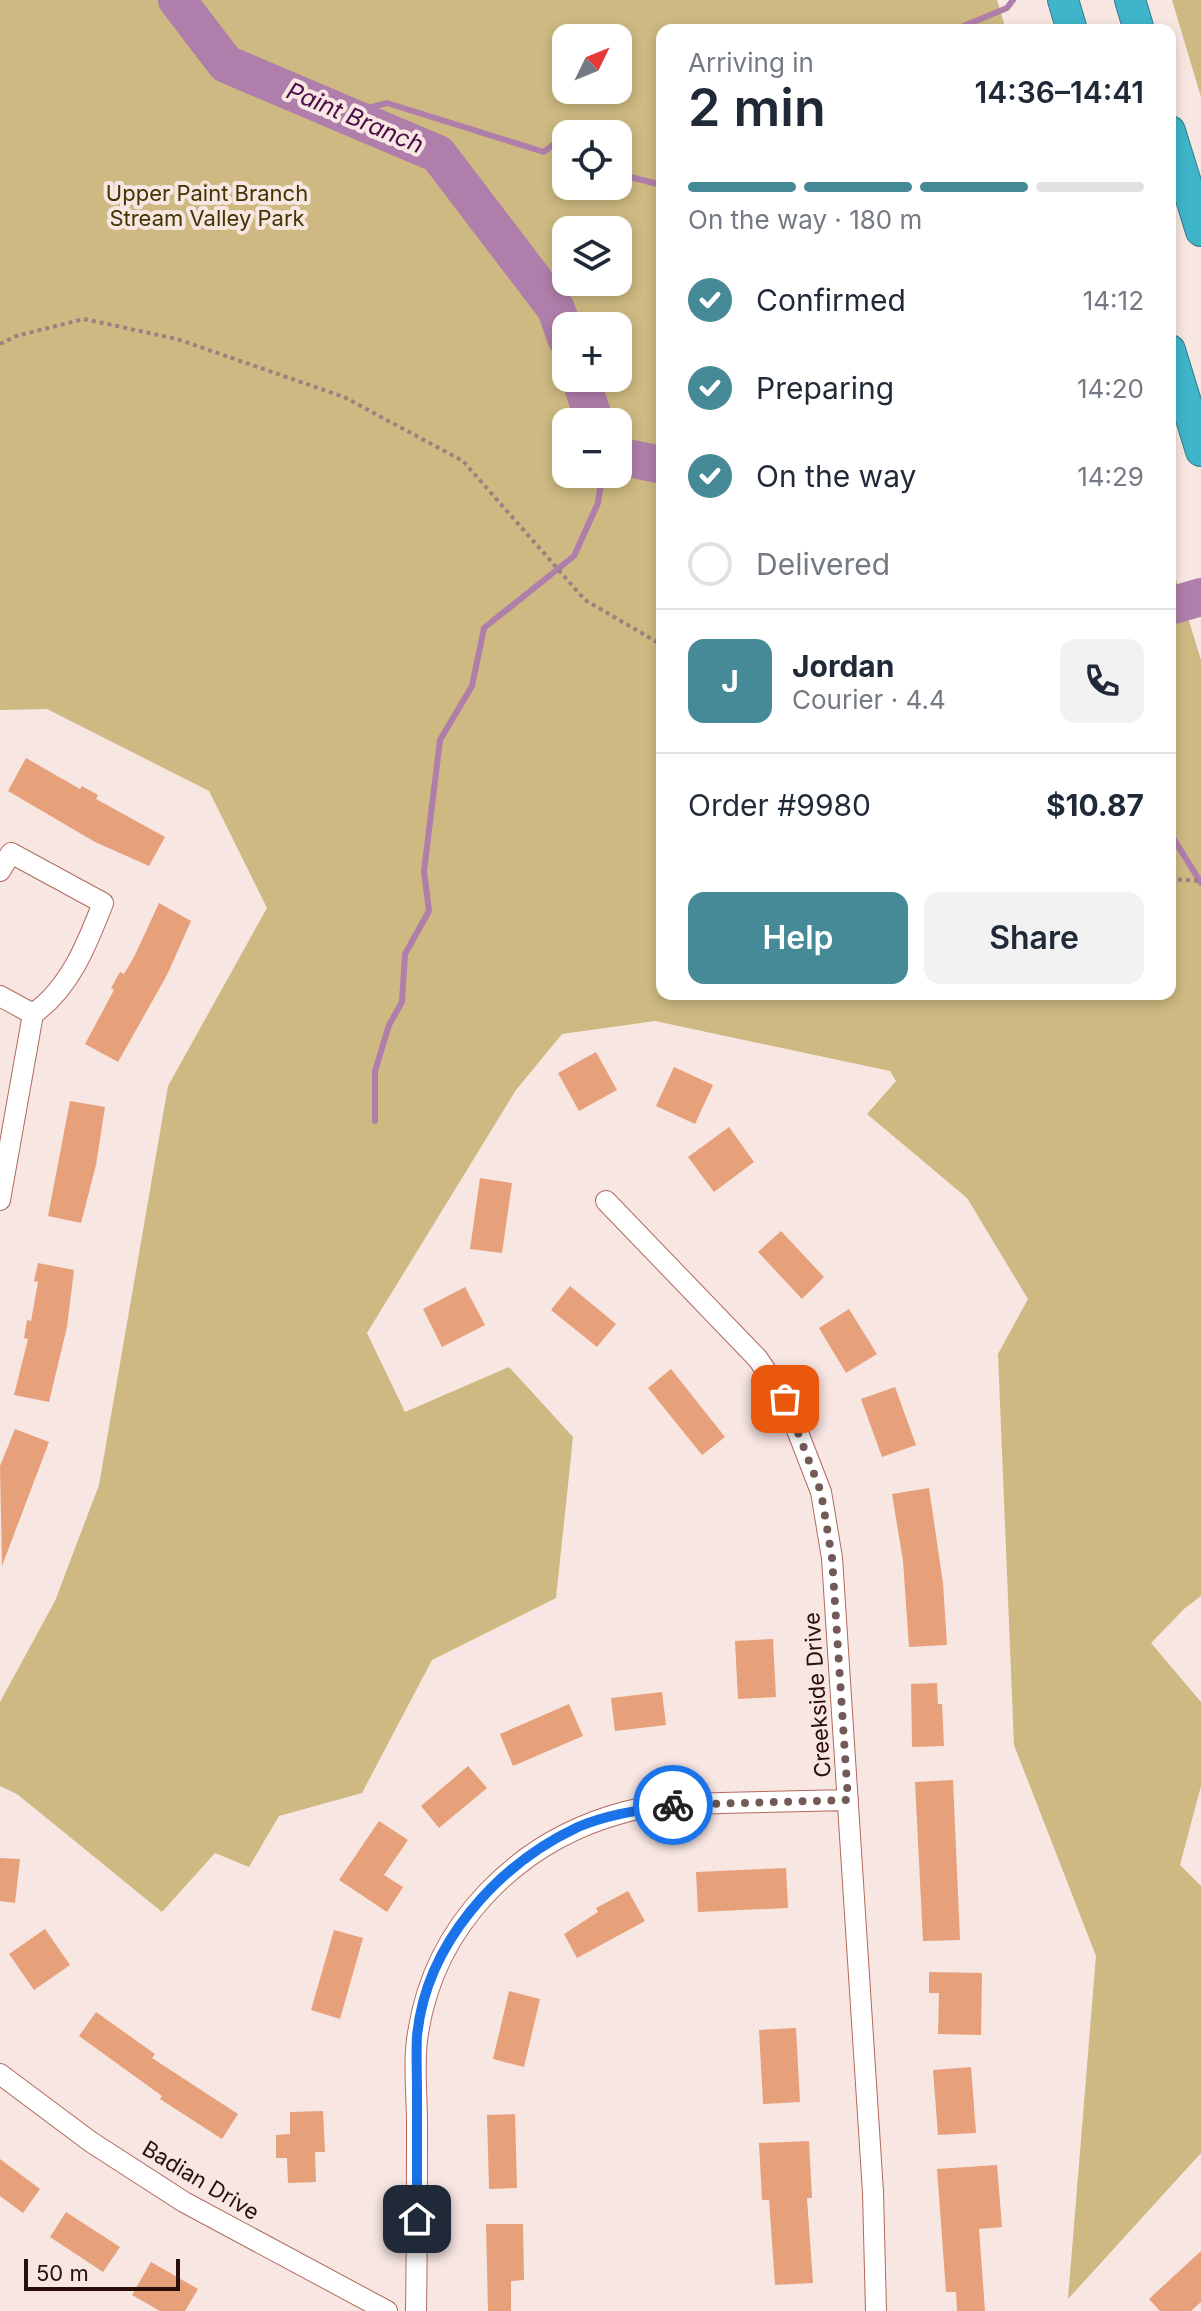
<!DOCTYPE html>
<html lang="en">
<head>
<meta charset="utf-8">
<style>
  :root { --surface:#fff; --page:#f2f2f3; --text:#1f2937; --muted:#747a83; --line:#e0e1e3; --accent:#458a96 }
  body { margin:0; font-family:Inter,sans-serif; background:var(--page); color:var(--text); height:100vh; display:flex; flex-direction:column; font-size:30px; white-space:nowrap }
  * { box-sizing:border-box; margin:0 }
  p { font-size:26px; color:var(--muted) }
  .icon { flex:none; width:44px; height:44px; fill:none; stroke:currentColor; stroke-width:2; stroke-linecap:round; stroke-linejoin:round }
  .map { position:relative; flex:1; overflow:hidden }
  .sheet { position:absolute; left:656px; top:24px; width:520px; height:976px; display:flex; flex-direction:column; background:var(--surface); border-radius:16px; box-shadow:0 4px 12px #0003 }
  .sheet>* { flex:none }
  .needle { width:52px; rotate:47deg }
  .fabs { position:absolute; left:552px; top:24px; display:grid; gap:16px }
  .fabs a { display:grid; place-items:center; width:80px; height:80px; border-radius:16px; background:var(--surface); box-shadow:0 4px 12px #0003; font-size:40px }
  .scale { position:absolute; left:24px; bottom:20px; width:156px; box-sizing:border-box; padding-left:8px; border:4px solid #2b0e0a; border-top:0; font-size:22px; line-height:28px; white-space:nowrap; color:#2b0e0a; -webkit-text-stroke:6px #f8e6e3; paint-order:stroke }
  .pin { position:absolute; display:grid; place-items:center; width:68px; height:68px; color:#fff; margin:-34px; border-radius:16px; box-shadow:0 4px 12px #0006 }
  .courier { position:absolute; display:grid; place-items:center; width:80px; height:80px; margin:-40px; border:6px solid #1a73e8; border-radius:50%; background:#fff; color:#222; box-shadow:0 2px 10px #0007 }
  .overview em { font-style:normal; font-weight:600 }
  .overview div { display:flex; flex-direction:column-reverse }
  .overview { display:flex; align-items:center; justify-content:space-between; height:136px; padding:0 32px }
  h1 { font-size:52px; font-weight:600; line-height:60px }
  .bar { display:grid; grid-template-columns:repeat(4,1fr); gap:12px 8px; align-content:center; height:96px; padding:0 32px }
  .bar i { height:10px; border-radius:6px; background:var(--line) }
  .bar .active { background:var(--accent) }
  .bar p { grid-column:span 4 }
  .line { display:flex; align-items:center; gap:20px; padding:0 32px; border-top:2px solid var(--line) }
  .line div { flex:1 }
  .round { display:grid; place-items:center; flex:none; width:84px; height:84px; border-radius:16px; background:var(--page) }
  ol { padding:0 32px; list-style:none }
  li { display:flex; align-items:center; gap:24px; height:88px }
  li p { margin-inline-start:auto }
  li .icon { padding:8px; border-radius:50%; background:var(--accent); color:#fff; stroke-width:4 }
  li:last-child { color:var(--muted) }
  li i { width:44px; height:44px; border:4px solid var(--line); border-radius:50% }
  .primary-button { display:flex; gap:16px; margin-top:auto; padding:16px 32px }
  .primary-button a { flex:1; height:92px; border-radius:16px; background:var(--accent); color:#fff; font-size:32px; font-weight:600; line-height:92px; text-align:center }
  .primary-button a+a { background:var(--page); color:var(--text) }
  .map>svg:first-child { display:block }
  .green { fill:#cdb981; fill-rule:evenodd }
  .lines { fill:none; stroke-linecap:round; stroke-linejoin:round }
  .stream { stroke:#b07eaa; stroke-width:6 }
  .river { stroke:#b07eaa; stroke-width:38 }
  .building { fill:#e6a17a }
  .minor-casing { stroke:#b2695c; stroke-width:22 }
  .highway-casing { stroke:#377b86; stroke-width:32 }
  .path { stroke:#99827f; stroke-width:4; stroke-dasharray:4 4; stroke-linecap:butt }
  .minor { stroke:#fff; stroke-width:20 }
  .highway { stroke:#3eb5c9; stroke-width:30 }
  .done { stroke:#735a56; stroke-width:8; stroke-dasharray:0 14.4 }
  .route { stroke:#1a73e8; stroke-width:10 }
  .labels { text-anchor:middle; stroke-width:8; stroke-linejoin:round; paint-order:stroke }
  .park-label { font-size:22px; fill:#433400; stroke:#f8e6e3 }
  .street-label { font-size:22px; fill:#2b0e0a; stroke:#f8e6e3 }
  .water-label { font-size:24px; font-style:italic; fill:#4c0e48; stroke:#f8e6e3 }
</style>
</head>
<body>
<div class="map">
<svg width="1201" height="2311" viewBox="0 0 1201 2311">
  <rect width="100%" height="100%" fill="#f8e6e3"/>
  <!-- green -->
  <path class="green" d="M0 0H997L1006 30H662V994H1170V560L1201 660V1596L1184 1609 1151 1643 1201 1702V1786L1180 1865 1201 1886V2153L1068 2299 1096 1956 1014 1745 998 1354 1028 1299 967 1198 867 1114 896 1081 890 1071 655 1021 562 1034 516 1090 367 1333 405 1412 509 1367 573 1437 556 1598 432 1660 362 1793 279 1816 249 1867 215 1853 162 1912 17 1794 0 1786V1702L55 1601 99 1485 168 1086 267 908 209 791 47 709 0 710ZM566 38H618V90H566ZM566 134H618V186H566ZM566 230H618V282H566ZM566 326H618V378H566ZM566 422H618V474H566Z
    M1172 0H1201V97Z"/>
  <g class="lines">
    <!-- stream -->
    <path class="stream" d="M954 30 1007 8 1013 0
      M346 114 387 103 544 152 564 136 566 138
      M618 174 662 185
      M1170 833 1201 883
      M375 1121V1071L389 1025 402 1002 405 954 429 911 424 871 440 740 472 686 484 628 574 556 598 503 602 474"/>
    <!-- river -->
    <path class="river" d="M177 0 226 64 438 154 556 309 566 338
      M580 378 595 422
      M618 456 662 465
      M1170 606 1201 597"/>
  </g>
  <!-- building -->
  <path class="building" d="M26 758 80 789 82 786 98 795 96 799 165 837 149 866 95 842 8 791Z
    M159 903 191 921 167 975 118 1062 85 1044 114 990 111 988 120 972 124 974 134 957Z
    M596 1052 617 1090 579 1111 558 1073Z
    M674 1067 713 1085 695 1124 656 1106Z
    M70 1101 105 1107 96 1165 81 1223 48 1216Z
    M729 1127 754 1162 714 1192 688 1157Z
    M480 1178 512 1183 502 1253 470 1249Z
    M781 1231 824 1277 802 1299 758 1252Z
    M38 1263 74 1270 67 1327 49 1402 14 1395 28 1339 24 1338 27 1320 31 1321 38 1282 34 1281Z
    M570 1286 616 1324 597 1347 551 1310Z
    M465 1287 485 1325 442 1347 423 1309Z
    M849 1309 877 1354 846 1373 819 1328Z
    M671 1369 725 1437 702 1455 648 1388Z
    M895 1387 916 1445 882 1457 861 1399Z
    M15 1429 49 1442 2 1566 0 1466Z
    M929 1488 943 1583 947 1645 909 1647 903 1561 892 1494Z
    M773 1639 776 1697 738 1699 735 1641Z
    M937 1683 938 1704H942L944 1746 912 1747 911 1684Z
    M662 1692 666 1725 615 1731 611 1698Z
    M569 1704 583 1736 513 1766 500 1734Z
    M468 1766 487 1788 439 1828 421 1806Z
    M953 1780 960 1940 923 1941 915 1782Z
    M379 1821 408 1840 384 1875 403 1887 387 1912 339 1880Z
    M0 1858 20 1859 15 1903 0 1901Z
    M786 1868 788 1908 698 1912 696 1872Z
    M628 1891 645 1921 577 1958 564 1934 598 1912 596 1908Z
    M45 1929 70 1965 34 1990 9 1954Z
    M334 1930 363 1938 340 2019 311 2010Z
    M929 1972 982 1973 981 2035 938 2034 939 1993H929Z
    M509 1991 540 1999 524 2067 493 2059Z
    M96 2012 155 2054 152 2058 238 2114 222 2139 160 2099 162 2096 79 2036Z
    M796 2028 800 2102 763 2104 759 2030Z
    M971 2067 976 2133 938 2135 933 2070Z
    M323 2111 325 2152H315L316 2182 288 2183 287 2158H276V2135L290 2134V2112Z
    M515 2114 517 2188 489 2189 487 2115Z
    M809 2141 812 2198H807L813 2283 775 2285 769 2200H762L759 2143Z
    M0 2159 40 2189 23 2213 0 2196Z
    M997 2165 1002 2227 979 2229 985 2311H957L956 2292H946L937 2169Z
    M66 2212 120 2247 103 2272 50 2237Z
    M486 2224H523L524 2280 511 2281V2311H488Z
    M1201 2251V2302L1191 2311H1160L1149 2299Z
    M151 2262 198 2289 185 2311H160L132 2295Z"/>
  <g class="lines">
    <defs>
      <path id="minor" d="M0 871 11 853 103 903C87 944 70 988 33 1014L0 1200
        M0 996 33 1014
        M606 1201 758 1359 785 1399 821 1492 832 1558 873 2192 876 2311
        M0 2074 91 2142 184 2202 387 2311
        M416 2311C417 2248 417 2186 417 2123 417 2094 413 2062 418 2033 435 1923 519 1840 625 1812 655 1804 689 1804 721 1803 763 1802 806 1801 848 1800"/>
      <path id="highway" d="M1063 0 1072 30
        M1130 0 1139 30
        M1170 131 1201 231
        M1170 350 1201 451"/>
    </defs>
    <!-- minor casing -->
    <use href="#minor" class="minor-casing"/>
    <!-- highway casing -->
    <use href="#highway" class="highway-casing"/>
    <!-- path -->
    <path class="path" d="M0 344 16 336 84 319 177 339 344 397 463 461 585 600 662 645
      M1170 879 1201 881"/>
    <!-- minor -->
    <use href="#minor" class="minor"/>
    <!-- highway -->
    <use href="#highway" class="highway"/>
  </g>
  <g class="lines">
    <!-- done -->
    <path class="done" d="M673 1805 848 1800 832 1558 821 1492 785 1399"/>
    <!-- route -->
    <path class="route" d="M417 2219C417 2176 417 2133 417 2091 417 2073 416 2054 417 2036 426 1944 497 1865 578 1827 608 1814 641 1810 673 1805"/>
  </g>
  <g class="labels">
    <!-- park labels -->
    <g class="park-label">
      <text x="207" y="201">Upper Paint Branch<tspan x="207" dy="25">Stream Valley Park</tspan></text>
    </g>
    <!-- street labels -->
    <g class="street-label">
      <text transform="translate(817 1695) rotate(-94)" y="8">Creekside Drive</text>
      <text transform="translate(201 2180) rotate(31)" y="8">Badian Drive</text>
    </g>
    <!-- water labels -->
    <g class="water-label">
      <text transform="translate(355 118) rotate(23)" y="8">Paint Branch</text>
    </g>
  </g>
</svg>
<div class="fabs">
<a><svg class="needle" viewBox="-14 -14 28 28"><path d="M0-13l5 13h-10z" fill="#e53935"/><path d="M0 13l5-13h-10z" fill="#747a83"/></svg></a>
<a><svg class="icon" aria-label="locate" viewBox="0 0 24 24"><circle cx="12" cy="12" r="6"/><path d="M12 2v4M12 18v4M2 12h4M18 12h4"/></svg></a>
<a><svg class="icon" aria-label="layers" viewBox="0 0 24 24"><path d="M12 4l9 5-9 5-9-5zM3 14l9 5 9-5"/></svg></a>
<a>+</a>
<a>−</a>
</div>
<div class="scale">50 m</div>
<div class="pin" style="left:785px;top:1399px;background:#ea580c"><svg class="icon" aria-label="bag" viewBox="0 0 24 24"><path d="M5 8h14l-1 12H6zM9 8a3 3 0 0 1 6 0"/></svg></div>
<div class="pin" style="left:417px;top:2219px;background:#1f2937"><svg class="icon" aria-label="home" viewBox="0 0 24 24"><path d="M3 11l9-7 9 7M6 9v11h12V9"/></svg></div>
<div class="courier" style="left:673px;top:1805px"><svg class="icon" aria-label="bike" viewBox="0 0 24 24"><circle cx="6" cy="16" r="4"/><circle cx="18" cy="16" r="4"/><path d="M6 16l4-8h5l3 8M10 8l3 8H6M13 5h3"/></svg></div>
<section class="sheet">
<div class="overview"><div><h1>2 min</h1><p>Arriving in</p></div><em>14:36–14:41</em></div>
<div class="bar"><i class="active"></i><i class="active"></i><i class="active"></i><i></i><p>On the way · 180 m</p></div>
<ol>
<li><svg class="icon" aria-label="check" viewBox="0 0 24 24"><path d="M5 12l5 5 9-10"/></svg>Confirmed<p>14:12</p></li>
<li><svg class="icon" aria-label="check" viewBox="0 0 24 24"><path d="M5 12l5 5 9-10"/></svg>Preparing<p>14:20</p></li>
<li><svg class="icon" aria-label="check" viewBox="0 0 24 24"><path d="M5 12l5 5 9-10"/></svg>On the way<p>14:29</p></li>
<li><i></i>Delivered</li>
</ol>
<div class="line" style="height:144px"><b class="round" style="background:var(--accent);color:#fff">J</b><div><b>Jordan</b><p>Courier · 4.4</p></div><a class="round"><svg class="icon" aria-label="phone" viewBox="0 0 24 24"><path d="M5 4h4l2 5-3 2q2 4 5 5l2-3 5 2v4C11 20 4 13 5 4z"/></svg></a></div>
<div class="line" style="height:104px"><div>Order #9980</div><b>$10.87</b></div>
<div class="primary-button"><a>Help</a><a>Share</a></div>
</section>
</div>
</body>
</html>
